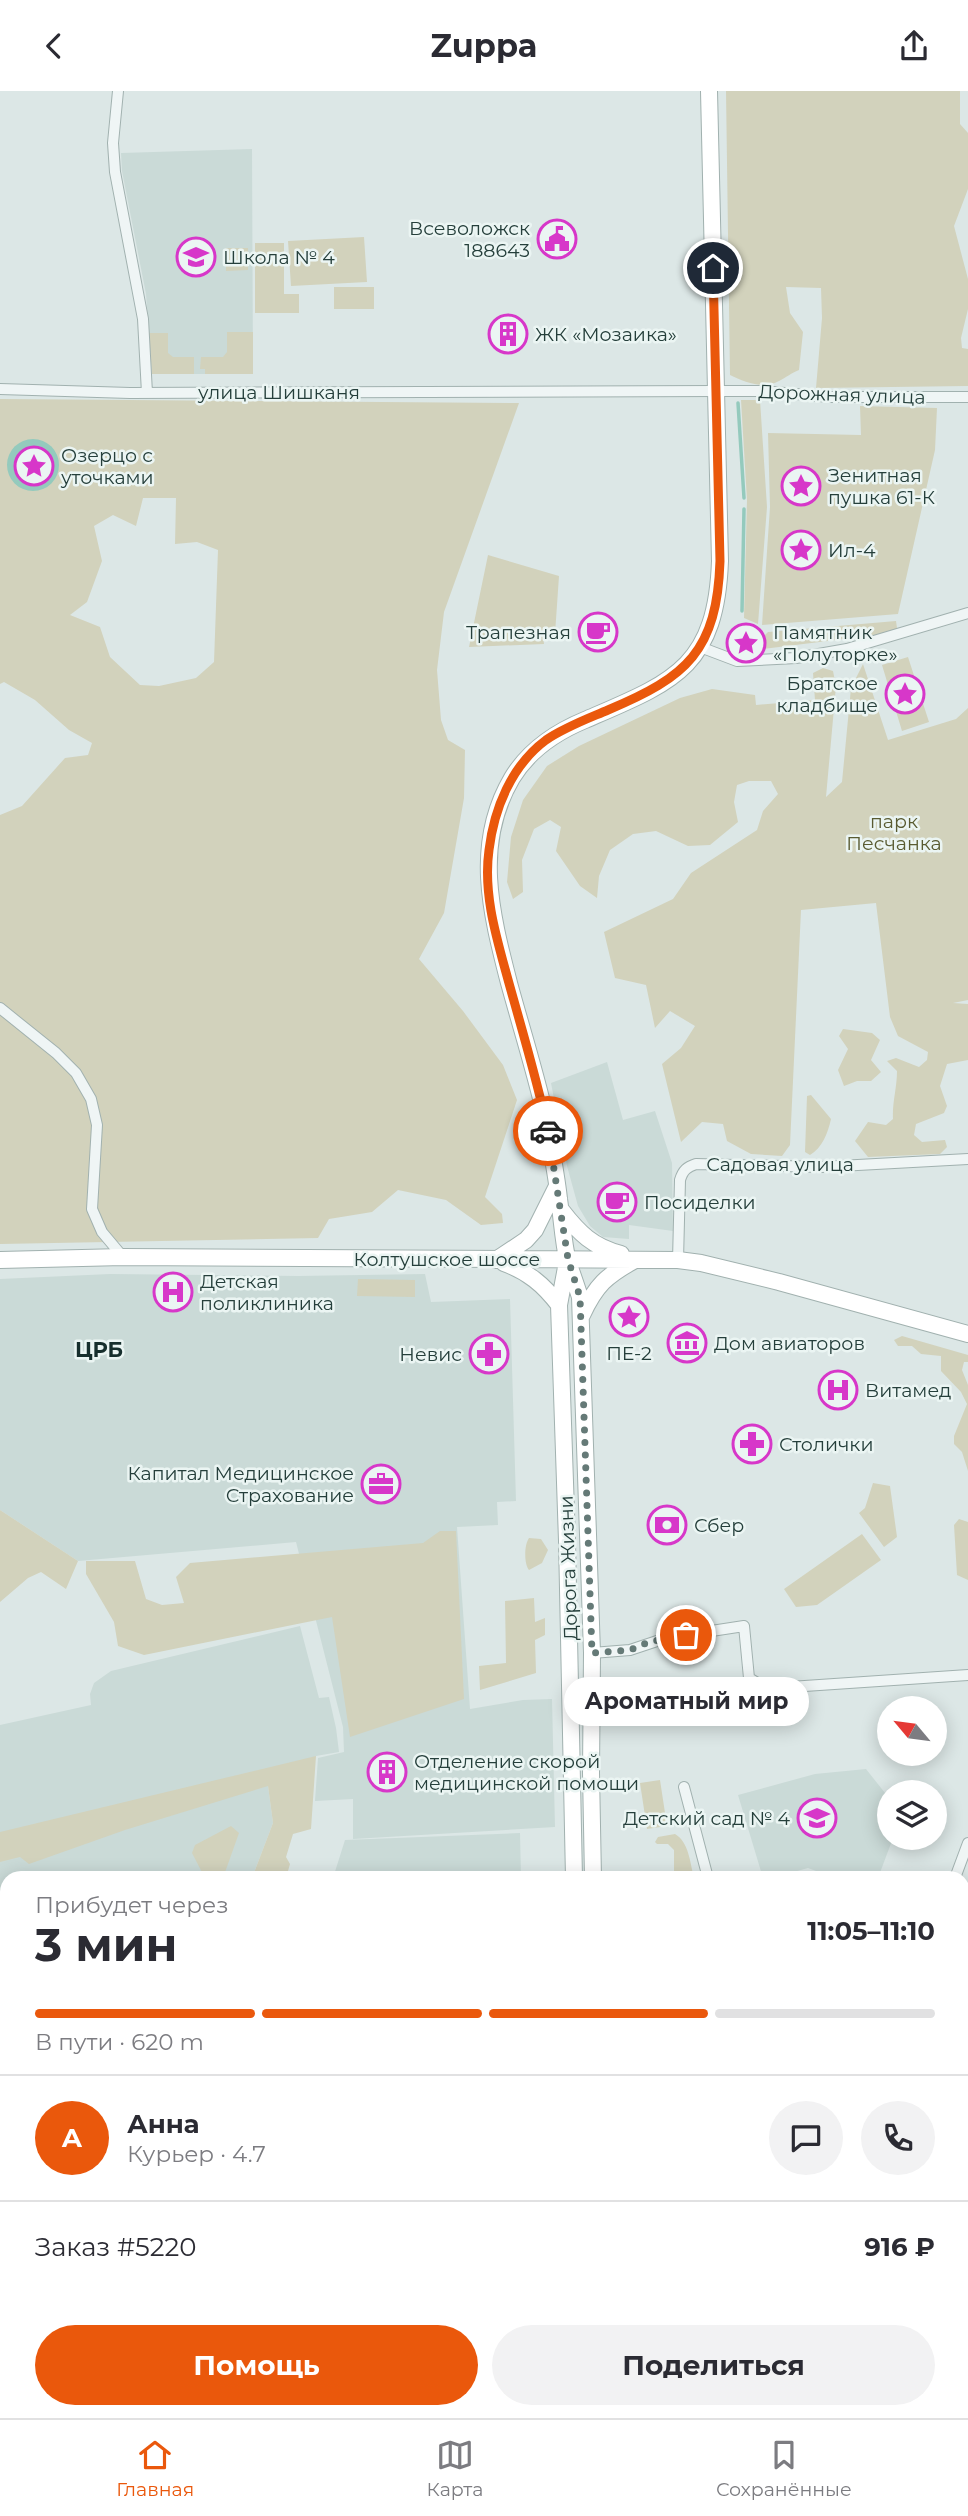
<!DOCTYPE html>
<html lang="ru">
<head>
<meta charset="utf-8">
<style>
  :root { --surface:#fff; --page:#f2f2f3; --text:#2b2b33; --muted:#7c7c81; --line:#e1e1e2; --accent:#ea580c }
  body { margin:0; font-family:Montserrat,sans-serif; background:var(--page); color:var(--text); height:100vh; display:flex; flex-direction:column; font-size:26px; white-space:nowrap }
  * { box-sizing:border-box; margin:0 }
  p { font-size:23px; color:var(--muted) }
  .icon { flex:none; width:38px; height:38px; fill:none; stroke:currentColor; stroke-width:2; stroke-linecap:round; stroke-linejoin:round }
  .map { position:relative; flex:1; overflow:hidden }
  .panel { position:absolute; left:0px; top:1780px; width:970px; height:548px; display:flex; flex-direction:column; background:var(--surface); border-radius:21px 21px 0 0; box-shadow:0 4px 18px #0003 }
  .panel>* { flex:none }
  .needle { width:46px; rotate:299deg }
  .tools { position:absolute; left:877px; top:1605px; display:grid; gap:14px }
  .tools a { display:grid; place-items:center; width:70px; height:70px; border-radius:50%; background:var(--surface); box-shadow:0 4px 18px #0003; font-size:35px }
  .pin { position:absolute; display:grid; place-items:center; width:60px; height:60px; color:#fff; margin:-30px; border:4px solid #fff; border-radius:50%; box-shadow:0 2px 7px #0007 }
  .courier { position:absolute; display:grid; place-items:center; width:70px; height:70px; margin:-35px; border:5px solid #ea580c; border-radius:50%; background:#fff; color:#222; box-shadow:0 2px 9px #0007 }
  .bubble { position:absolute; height:49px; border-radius:24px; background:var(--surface); box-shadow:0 4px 18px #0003; font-size:23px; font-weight:700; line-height:49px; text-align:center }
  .summary em { font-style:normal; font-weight:700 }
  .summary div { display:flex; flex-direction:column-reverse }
  .summary { display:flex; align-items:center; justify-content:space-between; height:119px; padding:0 35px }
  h1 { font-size:46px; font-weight:700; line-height:52px }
  .bar { display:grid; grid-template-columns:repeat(4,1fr); gap:10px 7px; align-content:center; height:84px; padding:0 35px }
  .bar i { height:9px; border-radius:5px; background:var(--line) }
  .bar .current { background:var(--accent) }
  .bar p { grid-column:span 4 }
  .line { display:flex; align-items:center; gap:18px; padding:0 35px; border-top:2px solid var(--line) }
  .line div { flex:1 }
  .round { display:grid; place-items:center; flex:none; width:74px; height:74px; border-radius:37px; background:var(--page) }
  .primary-button { display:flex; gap:14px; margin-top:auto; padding:14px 35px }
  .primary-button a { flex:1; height:80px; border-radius:42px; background:var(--accent); color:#fff; font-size:28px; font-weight:700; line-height:80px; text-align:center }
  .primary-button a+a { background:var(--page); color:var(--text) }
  header { display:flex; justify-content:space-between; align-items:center; height:91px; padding:0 35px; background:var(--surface); font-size:32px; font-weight:700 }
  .tab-bar { display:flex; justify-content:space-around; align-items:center; height:98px; border-top:2px solid var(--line); background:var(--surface); font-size:19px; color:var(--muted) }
  .tab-bar a { display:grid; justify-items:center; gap:4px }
  .tab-bar .current { color:var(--accent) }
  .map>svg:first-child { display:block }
  .built { fill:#cadad7 }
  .green { fill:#d2d2bc; fill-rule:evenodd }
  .water { fill:#94cabd }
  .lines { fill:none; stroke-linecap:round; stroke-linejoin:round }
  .stream { stroke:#94cabd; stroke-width:3.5 }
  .street-casing { stroke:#a1b1af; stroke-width:12 }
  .secondary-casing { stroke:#a1b1af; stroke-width:18 }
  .street { stroke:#eff5f5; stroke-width:10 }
  .secondary { stroke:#fff; stroke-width:16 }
  .done { stroke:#657a77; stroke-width:7; stroke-dasharray:0 12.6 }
  .route { stroke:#ea580c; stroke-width:9 }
  .labels { text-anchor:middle; stroke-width:5; stroke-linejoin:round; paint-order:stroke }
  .poi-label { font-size:19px; fill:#253f3b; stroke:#ebf5f3; text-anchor:start }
  .street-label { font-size:19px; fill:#253f3b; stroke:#ebf5f3 }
  .park-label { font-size:19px; fill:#595b31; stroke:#ebf5f3 }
  .neighbourhood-label { font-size:21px; font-weight:bold; fill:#172f2d; stroke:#ebf5f3 }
</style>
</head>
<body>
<header><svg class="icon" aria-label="back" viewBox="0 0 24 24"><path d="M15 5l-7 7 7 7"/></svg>Zuppa<svg class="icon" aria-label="share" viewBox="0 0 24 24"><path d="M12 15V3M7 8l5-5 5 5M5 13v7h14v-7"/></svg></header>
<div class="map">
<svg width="968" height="2327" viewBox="0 0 968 2327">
  <rect width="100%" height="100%" fill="#dce7e6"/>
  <!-- built -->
  <path class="built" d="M252 58 253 283H152L146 203 122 80 121 62Z
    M607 971 623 1029 655 1020 672 1072 673 1140 629 1134V1148L603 1146 590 1135 578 1115 567 1075 551 992Z
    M110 1183 298 1185 425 1183 431 1211 510 1208 516 1410 497 1411 498 1434 457 1436 470 1618 523 1609 552 1608 555 1736 353 1748V1708L315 1710 318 1667 344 1661 343 1636 296 1451 78 1470 0 1419V1188Z
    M300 1535 319 1607 329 1606 336 1637 339 1661 316 1665 268 1695 273 1732 252 1787H7V1995L0 1991V1634L91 1614 90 1603 94 1592 111 1580Z
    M866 1678 889 1707V1746L893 1747 878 1787H835L808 1777 772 1787H763L738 1704 815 1683Z
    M520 1742 521 1787H333L345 1749Z
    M968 1822V2030L962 2027V1825Z"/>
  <!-- green -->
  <path class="green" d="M726 0H960V33L968 42V98L954 135 968 188V218L961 247 962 257 968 258V295L816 297 822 227 821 197 786 196 790 222 803 241 799 279C791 282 787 286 779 290 764 299 744 291 730 284Z
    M364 146 367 191 291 195 288 150Z
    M255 152H284V203H299V222H255Z
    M226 157H248V179L226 180Z
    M334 196H374V218H334Z
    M227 241H253V283H205V278H200L201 266H223L227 261Z
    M149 242H168V262L173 266H194V283H152Z
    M0 308 519 312 444 521 437 579 441 629 448 649 465 659 464 707 444 822 419 868 463 920 503 974 517 1009 485 1106 502 1123 503 1132 481 1134 446 1109 398 1099 372 1121 329 1128 318 1147 0 1153V724L22 715 65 667 88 664 92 652 69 639 35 609 4 591 0 593ZM143 407H176L175 453 197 451 218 459 214 571 196 587 159 595 140 594 110 566 100 536 70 524 87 511 102 470 94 435 113 424 136 435Z
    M741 309H760L767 416 758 533 744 527 747 409Z
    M860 315 937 317 935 359 898 523 762 534 770 416 768 342 861 344Z
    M488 464 559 485 555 543 543 544 544 553 469 556Z
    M896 530 897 537 892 542 763 558 760 555 761 548 768 541Z
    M908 566 929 631 902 640 882 574Z
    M863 573 888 649 956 628 968 617V909L953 912 968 913V969L947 973 940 995 947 1015 944 1022 916 1033 914 1044 922 1051 945 1049 947 1056 940 1063 868 1066 855 1050 868 1031 886 1034 893 1028C892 1012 897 997 897 980L887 970 896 967 919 976 927 969 928 961 898 945 890 926 876 812 801 819 790 1054 782 1065 751 1063 727 1050 723 1033 702 1031 681 1051 662 973 681 957 695 935 670 920 655 937 646 894 615 887 604 841 673 808 691 782 757 739 763 720 778 703 771 690H749L737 694 734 711 738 731 710 754 688 755 656 740 633 743 610 759 599 785 597 807 580 795 556 760 561 736 550 729 534 738 522 769 523 801 513 808 507 791 511 746 523 709 547 675 579 655 680 607 712 598 755 604 756 614 815 609 813 582 823 577 833 580 836 595 826 706 842 691 851 597Z
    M843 938 872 942 880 949 871 969 881 981 871 990H857L844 995 838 979 848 958 839 945Z
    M811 1004 831 1028C828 1042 822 1057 810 1064L805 1061 807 1005Z
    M358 1188 415 1189V1206L357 1205Z
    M902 1245 968 1264V1271H964L962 1279 968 1294V1380L962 1361 954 1353V1345L967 1313 961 1301 941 1280V1265L921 1263 912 1255H898L894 1249Z
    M873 1392 890 1395 897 1446 884 1456 859 1422 865 1417Z
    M0 1419 78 1470 66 1498 41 1481 28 1487 0 1511Z
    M959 1428 968 1431V1489L957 1484 954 1434Z
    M440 1440H456L464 1608 350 1646 332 1526 144 1564 118 1555 114 1531 86 1483V1470H135L146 1508 162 1514 184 1512 176 1486 190 1472 423 1452Z
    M862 1443 881 1469 817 1514 796 1516 784 1498Z
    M529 1447 541 1448 548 1459 542 1472 529 1479C524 1473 524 1454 529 1447Z
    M534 1507 535 1531 545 1527V1544L535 1549 536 1582 480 1599 479 1575 506 1572 505 1510Z
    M316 1665 311 1738 293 1743 286 1766 290 1773 286 1787H252L273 1732 268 1695 125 1739 29 1773 20 1766 0 1771V1741Z
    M660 1689 667 1735 647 1738 640 1692Z
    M231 1735 239 1742 223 1787H205L192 1762 195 1754Z
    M675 1743C689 1751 690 1772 694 1787H674V1759L668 1753H657L655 1751 658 1746Z
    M0 2049 7 2052V2320H625L627 2327H0Z"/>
  <!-- water -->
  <path class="water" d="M7 374a26 26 0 1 1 52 0a26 26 0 1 1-52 0Z"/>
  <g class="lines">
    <!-- stream -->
    <path class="stream" d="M738 312 744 407
      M742 520 744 418"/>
    <defs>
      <path id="street" d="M118 0 113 52 115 81 143 228 147 302
        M0 298 130 302 716 300H762L830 306H968
        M700 556 737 570 796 567 847 558 968 522
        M0 917 56 962 76 982 91 1008 97 1034 92 1118 102 1141 123 1166
        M678 1169 680 1089C683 1079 687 1076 696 1073L821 1076 968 1068
        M592 1562 630 1559 666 1547 744 1535 749 1587 764 1596 775 1597 968 1584
        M684 1696 708 1787
        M955 1787 968 1752
        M781 2327 784 2320"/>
      <path id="secondary" d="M562 1120C579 1142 593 1156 621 1163
        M0 1169 123 1166 678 1169 701 1172 779 1191 968 1243
        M496 1169 526 1149 535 1139 557 1095
        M567 1171 559 1214 567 1450 574 1787
        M504 1172C528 1181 543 1193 559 1214
        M582 1224C596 1194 606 1185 635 1169
        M593 1787 591 1682 592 1562 580 1206C576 1194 572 1182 568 1171 563 1151 562 1128 559 1108 556 1080 550 1052 545 1024 535 980 521 936 509 892 491 822 473 753 512 687 529 659 556 641 585 629 673 591 716 577 720 470L709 0
        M962 2056 968 2059
        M643 2320 644 2327
        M661 2320 662 2327"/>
    </defs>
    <!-- street casing -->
    <use href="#street" class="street-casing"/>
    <!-- secondary casing -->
    <use href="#secondary" class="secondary-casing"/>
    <!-- street -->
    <use href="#street" class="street"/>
    <!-- secondary -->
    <use href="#secondary" class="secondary"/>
  </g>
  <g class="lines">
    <!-- done -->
    <path class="done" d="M548 1040 568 1168 580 1206 592 1562 630 1559 649 1551 686 1544"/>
    <!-- route -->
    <path class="route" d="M548 1040C537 988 521 936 507 885 496 845 483 802 489 759 494 718 511 675 546 649 565 636 587 628 608 619 687 586 717 560 720 470L713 177"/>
  </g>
  <!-- icons -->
  <defs>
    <symbol id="civic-ring" viewBox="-11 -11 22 22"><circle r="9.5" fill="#ebf5f3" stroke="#d737c9" stroke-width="1.5"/><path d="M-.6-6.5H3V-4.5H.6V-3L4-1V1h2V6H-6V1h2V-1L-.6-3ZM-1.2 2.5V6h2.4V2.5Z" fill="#d737c9"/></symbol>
    <symbol id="school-ring" viewBox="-11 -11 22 22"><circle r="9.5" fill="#ebf5f3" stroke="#d737c9" stroke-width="1.5"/><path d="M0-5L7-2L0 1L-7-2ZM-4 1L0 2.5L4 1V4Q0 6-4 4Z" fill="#d737c9"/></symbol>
    <symbol id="building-ring" viewBox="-11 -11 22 22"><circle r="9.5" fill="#ebf5f3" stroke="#d737c9" stroke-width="1.5"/><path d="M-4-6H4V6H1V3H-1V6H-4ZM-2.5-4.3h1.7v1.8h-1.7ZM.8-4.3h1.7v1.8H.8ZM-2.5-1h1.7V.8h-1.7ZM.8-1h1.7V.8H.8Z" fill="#d737c9"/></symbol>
    <symbol id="sight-ring" viewBox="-11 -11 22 22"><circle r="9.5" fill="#ebf5f3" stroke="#d737c9" stroke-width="1.5"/><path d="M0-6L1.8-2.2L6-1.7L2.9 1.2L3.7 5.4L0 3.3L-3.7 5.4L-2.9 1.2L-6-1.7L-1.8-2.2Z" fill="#d737c9"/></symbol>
    <symbol id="cafe-ring" viewBox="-11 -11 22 22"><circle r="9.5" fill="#ebf5f3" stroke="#d737c9" stroke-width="1.5"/><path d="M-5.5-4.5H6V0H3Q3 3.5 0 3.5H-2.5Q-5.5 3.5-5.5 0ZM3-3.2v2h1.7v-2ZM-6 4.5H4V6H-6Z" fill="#d737c9"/></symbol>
    <symbol id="hospital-ring" viewBox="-11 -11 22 22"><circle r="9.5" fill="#ebf5f3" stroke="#d737c9" stroke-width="1.5"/><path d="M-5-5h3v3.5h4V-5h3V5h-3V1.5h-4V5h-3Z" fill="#d737c9"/></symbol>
    <symbol id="museum-ring" viewBox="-11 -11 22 22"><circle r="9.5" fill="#ebf5f3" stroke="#d737c9" stroke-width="1.5"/><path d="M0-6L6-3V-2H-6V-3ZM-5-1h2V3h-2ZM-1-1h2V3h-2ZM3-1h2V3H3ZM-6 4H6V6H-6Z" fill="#d737c9"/></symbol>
    <symbol id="pharmacy-ring" viewBox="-11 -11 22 22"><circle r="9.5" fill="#ebf5f3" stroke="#d737c9" stroke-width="1.5"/><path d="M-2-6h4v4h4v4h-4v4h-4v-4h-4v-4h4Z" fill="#d737c9"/></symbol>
    <symbol id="office-ring" viewBox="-11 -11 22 22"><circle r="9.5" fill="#ebf5f3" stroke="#d737c9" stroke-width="1.5"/><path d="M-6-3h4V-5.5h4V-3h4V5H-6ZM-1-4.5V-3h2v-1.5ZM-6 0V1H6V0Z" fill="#d737c9"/></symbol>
    <symbol id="bank-ring" viewBox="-11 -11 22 22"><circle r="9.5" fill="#ebf5f3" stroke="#d737c9" stroke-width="1.5"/><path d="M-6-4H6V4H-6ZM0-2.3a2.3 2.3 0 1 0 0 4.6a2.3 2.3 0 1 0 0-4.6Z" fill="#d737c9"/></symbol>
  </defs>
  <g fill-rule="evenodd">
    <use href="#civic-ring" x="535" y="126" width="44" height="44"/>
    <use href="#school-ring" x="174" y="144" width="44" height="44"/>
    <use href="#building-ring" x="486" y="221" width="44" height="44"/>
    <use href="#sight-ring" x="12" y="353" width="44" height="44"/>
    <use href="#sight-ring" x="779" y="373" width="44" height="44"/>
    <use href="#sight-ring" x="779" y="437" width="44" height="44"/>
    <use href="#cafe-ring" x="576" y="519" width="44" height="44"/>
    <use href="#sight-ring" x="724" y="530" width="44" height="44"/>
    <use href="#sight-ring" x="883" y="581" width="44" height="44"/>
    <use href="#cafe-ring" x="595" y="1089" width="44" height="44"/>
    <use href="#hospital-ring" x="151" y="1179" width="44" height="44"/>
    <use href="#sight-ring" x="607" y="1204" width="44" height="44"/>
    <use href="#museum-ring" x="665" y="1230" width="44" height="44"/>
    <use href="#pharmacy-ring" x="467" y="1241" width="44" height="44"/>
    <use href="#hospital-ring" x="816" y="1277" width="44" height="44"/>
    <use href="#pharmacy-ring" x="730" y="1331" width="44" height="44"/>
    <use href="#office-ring" x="359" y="1371" width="44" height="44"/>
    <use href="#bank-ring" x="645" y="1412" width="44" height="44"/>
    <use href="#building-ring" x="365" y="1659" width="44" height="44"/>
    <use href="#school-ring" x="795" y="1705" width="44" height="44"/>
  </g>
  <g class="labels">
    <!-- poi labels -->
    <g class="poi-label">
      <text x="530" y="144" text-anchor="end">Всеволожск<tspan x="530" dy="22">188643</tspan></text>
      <text x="223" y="173">Школа № 4</text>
      <text x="535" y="250">ЖК «Мозаика»</text>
      <text x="61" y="371">Озерцо с<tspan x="61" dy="22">уточками</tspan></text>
      <text x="828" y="391">Зенитная<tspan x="828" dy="22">пушка 61-К</tspan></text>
      <text x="828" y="466">Ил-4</text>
      <text x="571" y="548" text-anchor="end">Трапезная</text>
      <text x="773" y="548">Памятник<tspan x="773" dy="22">«Полуторке»</tspan></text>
      <text x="878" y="599" text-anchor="end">Братское<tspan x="878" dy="22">кладбище</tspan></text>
      <text x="644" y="1118">Посиделки</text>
      <text x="200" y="1197">Детская<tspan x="200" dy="22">поликлиника</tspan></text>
      <text x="714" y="1259">Дом авиаторов</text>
      <text x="629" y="1269" text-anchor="middle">ПЕ-2</text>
      <text x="462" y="1270" text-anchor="end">Невис</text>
      <text x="865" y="1306">Витамед</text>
      <text x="779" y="1360">Столички</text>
      <text x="354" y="1389" text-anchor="end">Капитал Медицинское<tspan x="354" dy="22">Страхование</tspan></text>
      <text x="694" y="1441">Сбер</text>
      <text x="414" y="1677">Отделение скорой<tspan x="414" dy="22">медицинской помощи</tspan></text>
      <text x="790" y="1734" text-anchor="end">Детский сад № 4</text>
    </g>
    <!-- street labels -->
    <g class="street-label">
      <text x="279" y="308">улица Шишканя</text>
      <text transform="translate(842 303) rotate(2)" y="7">Дорожная улица</text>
      <text x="780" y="1080">Садовая улица</text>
      <text x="447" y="1175">Колтушское шоссе</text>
      <text transform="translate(568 1477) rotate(-92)" y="7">Дорога Жизни</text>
    </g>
    <!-- park labels -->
    <g class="park-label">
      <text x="894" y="737">парк<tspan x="894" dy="22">Песчанка</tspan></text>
    </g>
    <!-- neighbourhood labels -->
    <g class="neighbourhood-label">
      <text x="99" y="1266">ЦРБ</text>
    </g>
  </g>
</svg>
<div class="tools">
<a><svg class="needle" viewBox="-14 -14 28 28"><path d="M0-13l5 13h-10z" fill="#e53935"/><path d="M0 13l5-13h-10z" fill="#7c7c81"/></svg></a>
<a><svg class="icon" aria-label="layers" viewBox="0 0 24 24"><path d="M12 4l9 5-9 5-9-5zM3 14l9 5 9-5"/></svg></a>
</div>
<div class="pin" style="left:686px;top:1544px;background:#ea580c"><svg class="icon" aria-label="bag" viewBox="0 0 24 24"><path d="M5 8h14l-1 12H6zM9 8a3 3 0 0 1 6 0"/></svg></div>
<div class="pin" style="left:713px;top:177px;background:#1f2937"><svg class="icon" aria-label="home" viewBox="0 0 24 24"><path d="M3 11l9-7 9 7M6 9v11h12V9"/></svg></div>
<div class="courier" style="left:548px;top:1040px"><svg class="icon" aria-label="car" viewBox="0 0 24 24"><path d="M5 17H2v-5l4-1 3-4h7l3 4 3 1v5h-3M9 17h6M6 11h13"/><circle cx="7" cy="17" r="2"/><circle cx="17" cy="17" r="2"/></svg></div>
<div class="bubble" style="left:564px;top:1586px;width:245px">Ароматный мир</div>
<section class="panel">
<div class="summary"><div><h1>3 мин</h1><p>Прибудет через</p></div><em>11:05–11:10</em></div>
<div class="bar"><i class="current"></i><i class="current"></i><i class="current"></i><i></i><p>В пути · 620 m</p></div>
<div class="line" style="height:126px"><b class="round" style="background:var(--accent);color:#fff">А</b><div><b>Анна</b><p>Курьер · 4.7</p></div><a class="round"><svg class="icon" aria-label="chat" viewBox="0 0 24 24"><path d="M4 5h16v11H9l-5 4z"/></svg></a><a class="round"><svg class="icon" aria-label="phone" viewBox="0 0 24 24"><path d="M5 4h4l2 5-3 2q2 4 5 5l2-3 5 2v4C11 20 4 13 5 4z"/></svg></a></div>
<div class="line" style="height:91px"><div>Заказ #5220</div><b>916 ₽</b></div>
<div class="primary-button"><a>Помощь</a><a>Поделиться</a></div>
</section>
</div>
<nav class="tab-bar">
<a class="current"><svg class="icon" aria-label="home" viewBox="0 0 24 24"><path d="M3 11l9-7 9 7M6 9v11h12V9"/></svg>Главная</a>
<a><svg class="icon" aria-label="map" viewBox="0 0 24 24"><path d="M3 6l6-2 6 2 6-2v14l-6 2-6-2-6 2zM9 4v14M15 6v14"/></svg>Карта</a>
<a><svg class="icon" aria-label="saved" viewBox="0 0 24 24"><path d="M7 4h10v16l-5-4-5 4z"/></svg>Сохранённые</a>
</nav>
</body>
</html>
